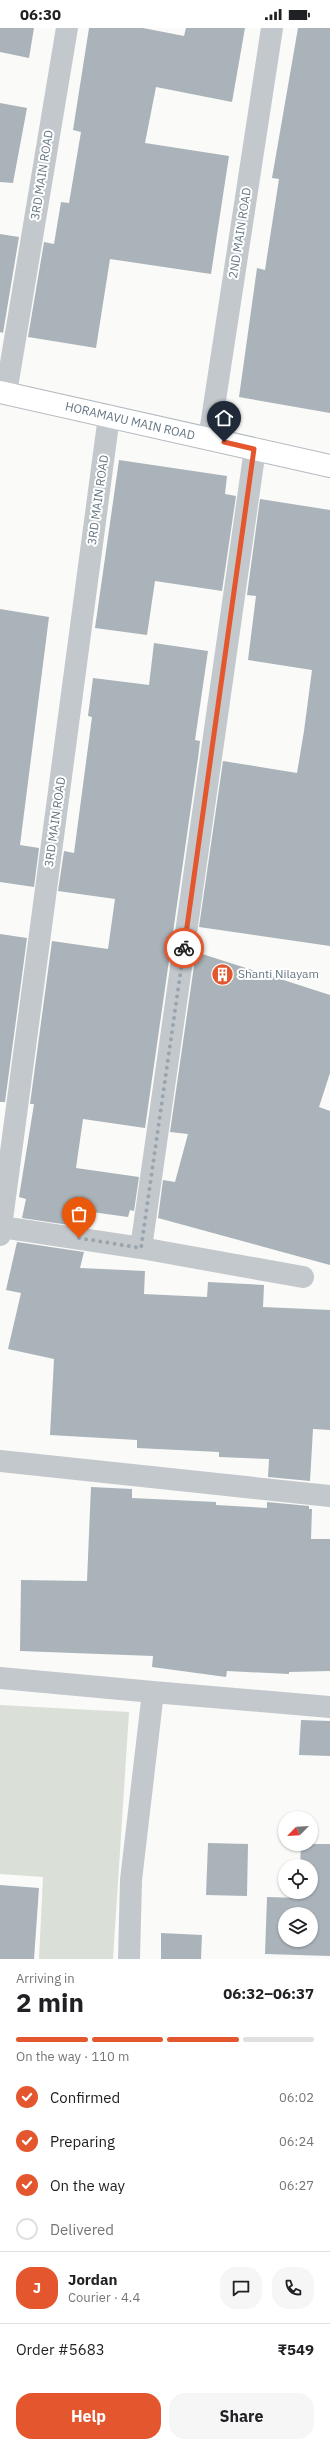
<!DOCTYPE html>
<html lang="en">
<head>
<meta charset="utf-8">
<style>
  :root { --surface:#fff; --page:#f6f6f6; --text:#202124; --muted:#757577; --line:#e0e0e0; --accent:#e4572e }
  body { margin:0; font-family:"IBM Plex Sans",sans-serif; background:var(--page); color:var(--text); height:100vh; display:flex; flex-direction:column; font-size:15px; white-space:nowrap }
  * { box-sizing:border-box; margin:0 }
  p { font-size:13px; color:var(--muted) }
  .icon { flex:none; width:22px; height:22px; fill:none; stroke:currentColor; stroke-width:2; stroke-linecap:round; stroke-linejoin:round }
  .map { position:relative; height:1931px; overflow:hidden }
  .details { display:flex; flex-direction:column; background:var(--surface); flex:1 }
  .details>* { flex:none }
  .needle { width:26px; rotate:246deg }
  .buttons { position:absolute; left:278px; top:1783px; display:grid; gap:8px }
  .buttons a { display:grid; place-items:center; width:40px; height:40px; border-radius:50%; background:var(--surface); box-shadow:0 1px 3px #0004; font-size:20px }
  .pin { position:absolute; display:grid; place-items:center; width:34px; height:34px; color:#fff; margin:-41px -17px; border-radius:50% 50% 50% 0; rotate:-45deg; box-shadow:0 0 4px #0007 }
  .pin .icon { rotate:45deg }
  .courier { position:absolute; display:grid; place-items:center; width:40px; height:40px; margin:-20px; border:3px solid #e4572e; border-radius:50%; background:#fff; color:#222; box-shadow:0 1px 5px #0007 }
  .head em { font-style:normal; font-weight:700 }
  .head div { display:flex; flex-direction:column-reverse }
  .head { display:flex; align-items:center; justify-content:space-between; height:68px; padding:0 16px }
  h1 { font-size:26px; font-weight:700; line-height:30px }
  .bar { display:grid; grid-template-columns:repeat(4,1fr); gap:6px 4px; align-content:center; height:48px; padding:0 16px }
  .bar i { height:5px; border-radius:3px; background:var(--line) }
  .bar .selected { background:var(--accent) }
  .bar p { grid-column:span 4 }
  .line { display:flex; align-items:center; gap:10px; padding:0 16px; border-top:1px solid var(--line) }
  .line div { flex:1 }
  .round { display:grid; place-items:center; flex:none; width:42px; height:42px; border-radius:16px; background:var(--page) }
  ol { padding:0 16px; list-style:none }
  li { display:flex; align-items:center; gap:12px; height:44px }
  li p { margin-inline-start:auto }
  li .icon { padding:4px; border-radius:50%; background:var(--accent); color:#fff; stroke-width:4 }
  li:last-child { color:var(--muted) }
  li i { width:22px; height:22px; border:2px solid var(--line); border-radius:50% }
  .button { display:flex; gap:8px; margin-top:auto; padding:8px 16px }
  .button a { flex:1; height:46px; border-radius:16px; background:var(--accent); color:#fff; font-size:16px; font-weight:700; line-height:46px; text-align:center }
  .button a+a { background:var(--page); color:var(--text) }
  .status { display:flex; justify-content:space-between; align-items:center; height:28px; padding:0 20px; background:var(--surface); direction:ltr }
  .status svg { height:11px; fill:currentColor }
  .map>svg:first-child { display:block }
  .green { fill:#dadfd7 }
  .building { fill:#aab3b9; fill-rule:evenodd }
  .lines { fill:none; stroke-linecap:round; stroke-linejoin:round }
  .secondary-casing { stroke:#b3babf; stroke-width:24 }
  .minor { stroke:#c3c8cc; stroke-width:22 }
  .secondary { stroke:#fff; stroke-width:22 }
  .done { stroke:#99a4ac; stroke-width:4; stroke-dasharray:0 7.2 }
  .route { stroke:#e4572e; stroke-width:5 }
  .labels { text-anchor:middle; stroke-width:4; stroke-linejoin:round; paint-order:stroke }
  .street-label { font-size:12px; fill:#657683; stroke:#fff }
  .poi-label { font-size:12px; fill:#657683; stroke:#fff; text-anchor:start }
</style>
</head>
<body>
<div class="status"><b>06:30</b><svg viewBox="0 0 49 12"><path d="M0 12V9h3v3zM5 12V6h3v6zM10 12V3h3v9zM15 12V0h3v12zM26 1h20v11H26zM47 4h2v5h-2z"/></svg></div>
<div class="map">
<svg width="330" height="1931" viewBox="0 0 330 1931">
  <rect width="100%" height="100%" fill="#fafaf8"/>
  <!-- green -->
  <path class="green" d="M0 1677 129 1684 113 1931H39L43 1849 0 1846Z"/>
  <!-- building -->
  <path class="building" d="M0 0H34L29 30 0 24Z
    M89 0H143L184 8 186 0H245L232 74 156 59 145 115 229 128 211 246 110 231 96 320 28 309 44 214 54 216 61 174 69 175 81 104 73 102Z
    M298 0H330V385L239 369 257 240 265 242 279 151 272 150Z
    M0 75 27 80 13 155 0 154Z
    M0 206 19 209 3 305 0 304Z
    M119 432 227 448 225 466 236 468 222 563 155 553 147 607 95 600Z
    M260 471 330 482V918L199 899 223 733 297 745 304 703 312 642 248 632 256 568 247 567Z
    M0 581 49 589 20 817 39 820 34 859 0 854Z
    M154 615 208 623 195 712 200 713 198 730 145 1100 83 1091 76 1140 139 1149 134 1183 130 1182 128 1189 92 1184 89 1200 22 1190 26 1171 19 1169 34 1076H30L52 913 108 921 115 871 58 863 64 823 74 825 92 689 88 688 93 650 149 657Z
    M0 906 27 910 5 1074H0Z
    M196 924 330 967V1045L319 1079 330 1083V1237L158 1190 163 1152 175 1154 188 1106 170 1104Z
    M17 1214 84 1224 80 1240 145 1243 144 1266 207 1269 208 1254 264 1257 263 1279 330 1282V1402L313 1401 310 1453 268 1449 269 1431 219 1429V1424L137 1420V1412L50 1407 54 1331 8 1321 21 1265 6 1262Z
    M91 1459 132 1461V1470L216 1474V1477L267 1480V1474L309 1478V1481H312L311 1511H330V1643L289 1644V1646L227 1643 226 1649 152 1639 153 1628 20 1623 21 1552 87 1553Z
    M301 1692 330 1693V1728L299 1727Z
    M208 1815 248 1816 247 1868 206 1867Z
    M301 1816H330V1928L265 1926 267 1869 300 1870V1864H311V1838H300ZM285 1886H311V1912H285Z
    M0 1857 39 1860 34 1931H0Z
    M161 1905 202 1907 201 1931H161Z"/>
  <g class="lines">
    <defs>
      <path id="secondary" d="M0 364 330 438"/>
    </defs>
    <!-- secondary casing -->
    <use href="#secondary" class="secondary-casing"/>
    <!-- minor -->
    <path class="minor" d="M6 365 67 0
      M209 411 272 0
      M1 1199 109 388
      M0 1207 1 1199 141 1220 255 421
      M141 1220 303 1249
      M0 1433 330 1468
      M0 1650 153 1664
      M129 1931 131 1852 153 1664 330 1679"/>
    <!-- secondary -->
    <use href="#secondary" class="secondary"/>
  </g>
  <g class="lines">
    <!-- done -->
    <path class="done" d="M79 1210 141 1220 184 920"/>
    <!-- route -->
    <path class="route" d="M184 920 254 421 224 414"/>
  </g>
  <!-- icons -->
  <defs>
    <symbol id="building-disc" viewBox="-11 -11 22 22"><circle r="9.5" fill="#e4572e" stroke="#fff"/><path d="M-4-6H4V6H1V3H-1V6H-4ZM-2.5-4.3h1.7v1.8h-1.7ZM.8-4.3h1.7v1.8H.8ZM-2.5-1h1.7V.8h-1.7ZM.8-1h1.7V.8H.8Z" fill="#fff"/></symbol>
  </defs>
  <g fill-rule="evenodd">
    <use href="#building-disc" x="210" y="934" width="25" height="25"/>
  </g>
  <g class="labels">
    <!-- street labels -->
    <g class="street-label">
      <text transform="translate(42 147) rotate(-81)" y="4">3RD MAIN ROAD</text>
      <text transform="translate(240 205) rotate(-81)" y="4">2ND MAIN ROAD</text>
      <text transform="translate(130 393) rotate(13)" y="4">HORAMAVU MAIN ROAD</text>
      <text transform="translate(98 472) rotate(-82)" y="4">3RD MAIN ROAD</text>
      <text transform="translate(55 794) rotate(-82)" y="4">3RD MAIN ROAD</text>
    </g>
    <!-- poi labels -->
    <g class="poi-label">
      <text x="238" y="950">Shanti Nilayam</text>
    </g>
  </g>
</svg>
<div class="buttons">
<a><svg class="needle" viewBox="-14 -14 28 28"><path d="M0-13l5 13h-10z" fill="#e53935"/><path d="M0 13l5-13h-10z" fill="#757577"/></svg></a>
<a><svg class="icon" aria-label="locate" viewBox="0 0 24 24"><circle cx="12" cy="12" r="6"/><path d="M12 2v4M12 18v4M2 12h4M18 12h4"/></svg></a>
<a><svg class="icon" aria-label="layers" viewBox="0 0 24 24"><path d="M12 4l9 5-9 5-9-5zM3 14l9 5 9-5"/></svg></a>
</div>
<div class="pin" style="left:79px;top:1210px;background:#ea580c"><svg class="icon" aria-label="bag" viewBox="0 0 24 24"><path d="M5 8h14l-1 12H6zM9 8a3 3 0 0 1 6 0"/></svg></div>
<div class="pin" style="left:224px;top:414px;background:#1f2937"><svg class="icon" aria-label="home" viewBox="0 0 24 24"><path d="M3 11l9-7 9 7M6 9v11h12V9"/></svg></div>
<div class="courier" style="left:184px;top:920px"><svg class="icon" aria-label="bike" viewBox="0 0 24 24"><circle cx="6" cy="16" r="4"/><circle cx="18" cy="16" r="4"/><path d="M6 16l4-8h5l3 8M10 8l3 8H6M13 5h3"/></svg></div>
</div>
<section class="details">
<div class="head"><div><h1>2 min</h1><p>Arriving in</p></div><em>06:32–06:37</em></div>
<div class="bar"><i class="selected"></i><i class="selected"></i><i class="selected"></i><i></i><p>On the way · 110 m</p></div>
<ol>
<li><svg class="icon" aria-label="check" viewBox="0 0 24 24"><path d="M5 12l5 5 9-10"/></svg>Confirmed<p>06:02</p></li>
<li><svg class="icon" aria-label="check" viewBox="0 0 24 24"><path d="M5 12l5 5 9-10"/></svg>Preparing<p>06:24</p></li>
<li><svg class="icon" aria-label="check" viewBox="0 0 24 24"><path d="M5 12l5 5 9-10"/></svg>On the way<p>06:27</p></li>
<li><i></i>Delivered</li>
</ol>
<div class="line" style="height:72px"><b class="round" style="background:var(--accent);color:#fff">J</b><div><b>Jordan</b><p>Courier · 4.4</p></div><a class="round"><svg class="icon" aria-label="chat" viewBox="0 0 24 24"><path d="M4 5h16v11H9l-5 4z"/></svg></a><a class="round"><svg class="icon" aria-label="phone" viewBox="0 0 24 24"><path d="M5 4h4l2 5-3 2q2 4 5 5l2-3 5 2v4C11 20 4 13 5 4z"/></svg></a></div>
<div class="line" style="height:52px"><div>Order #5683</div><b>₹549</b></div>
<div class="button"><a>Help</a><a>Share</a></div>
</section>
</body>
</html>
